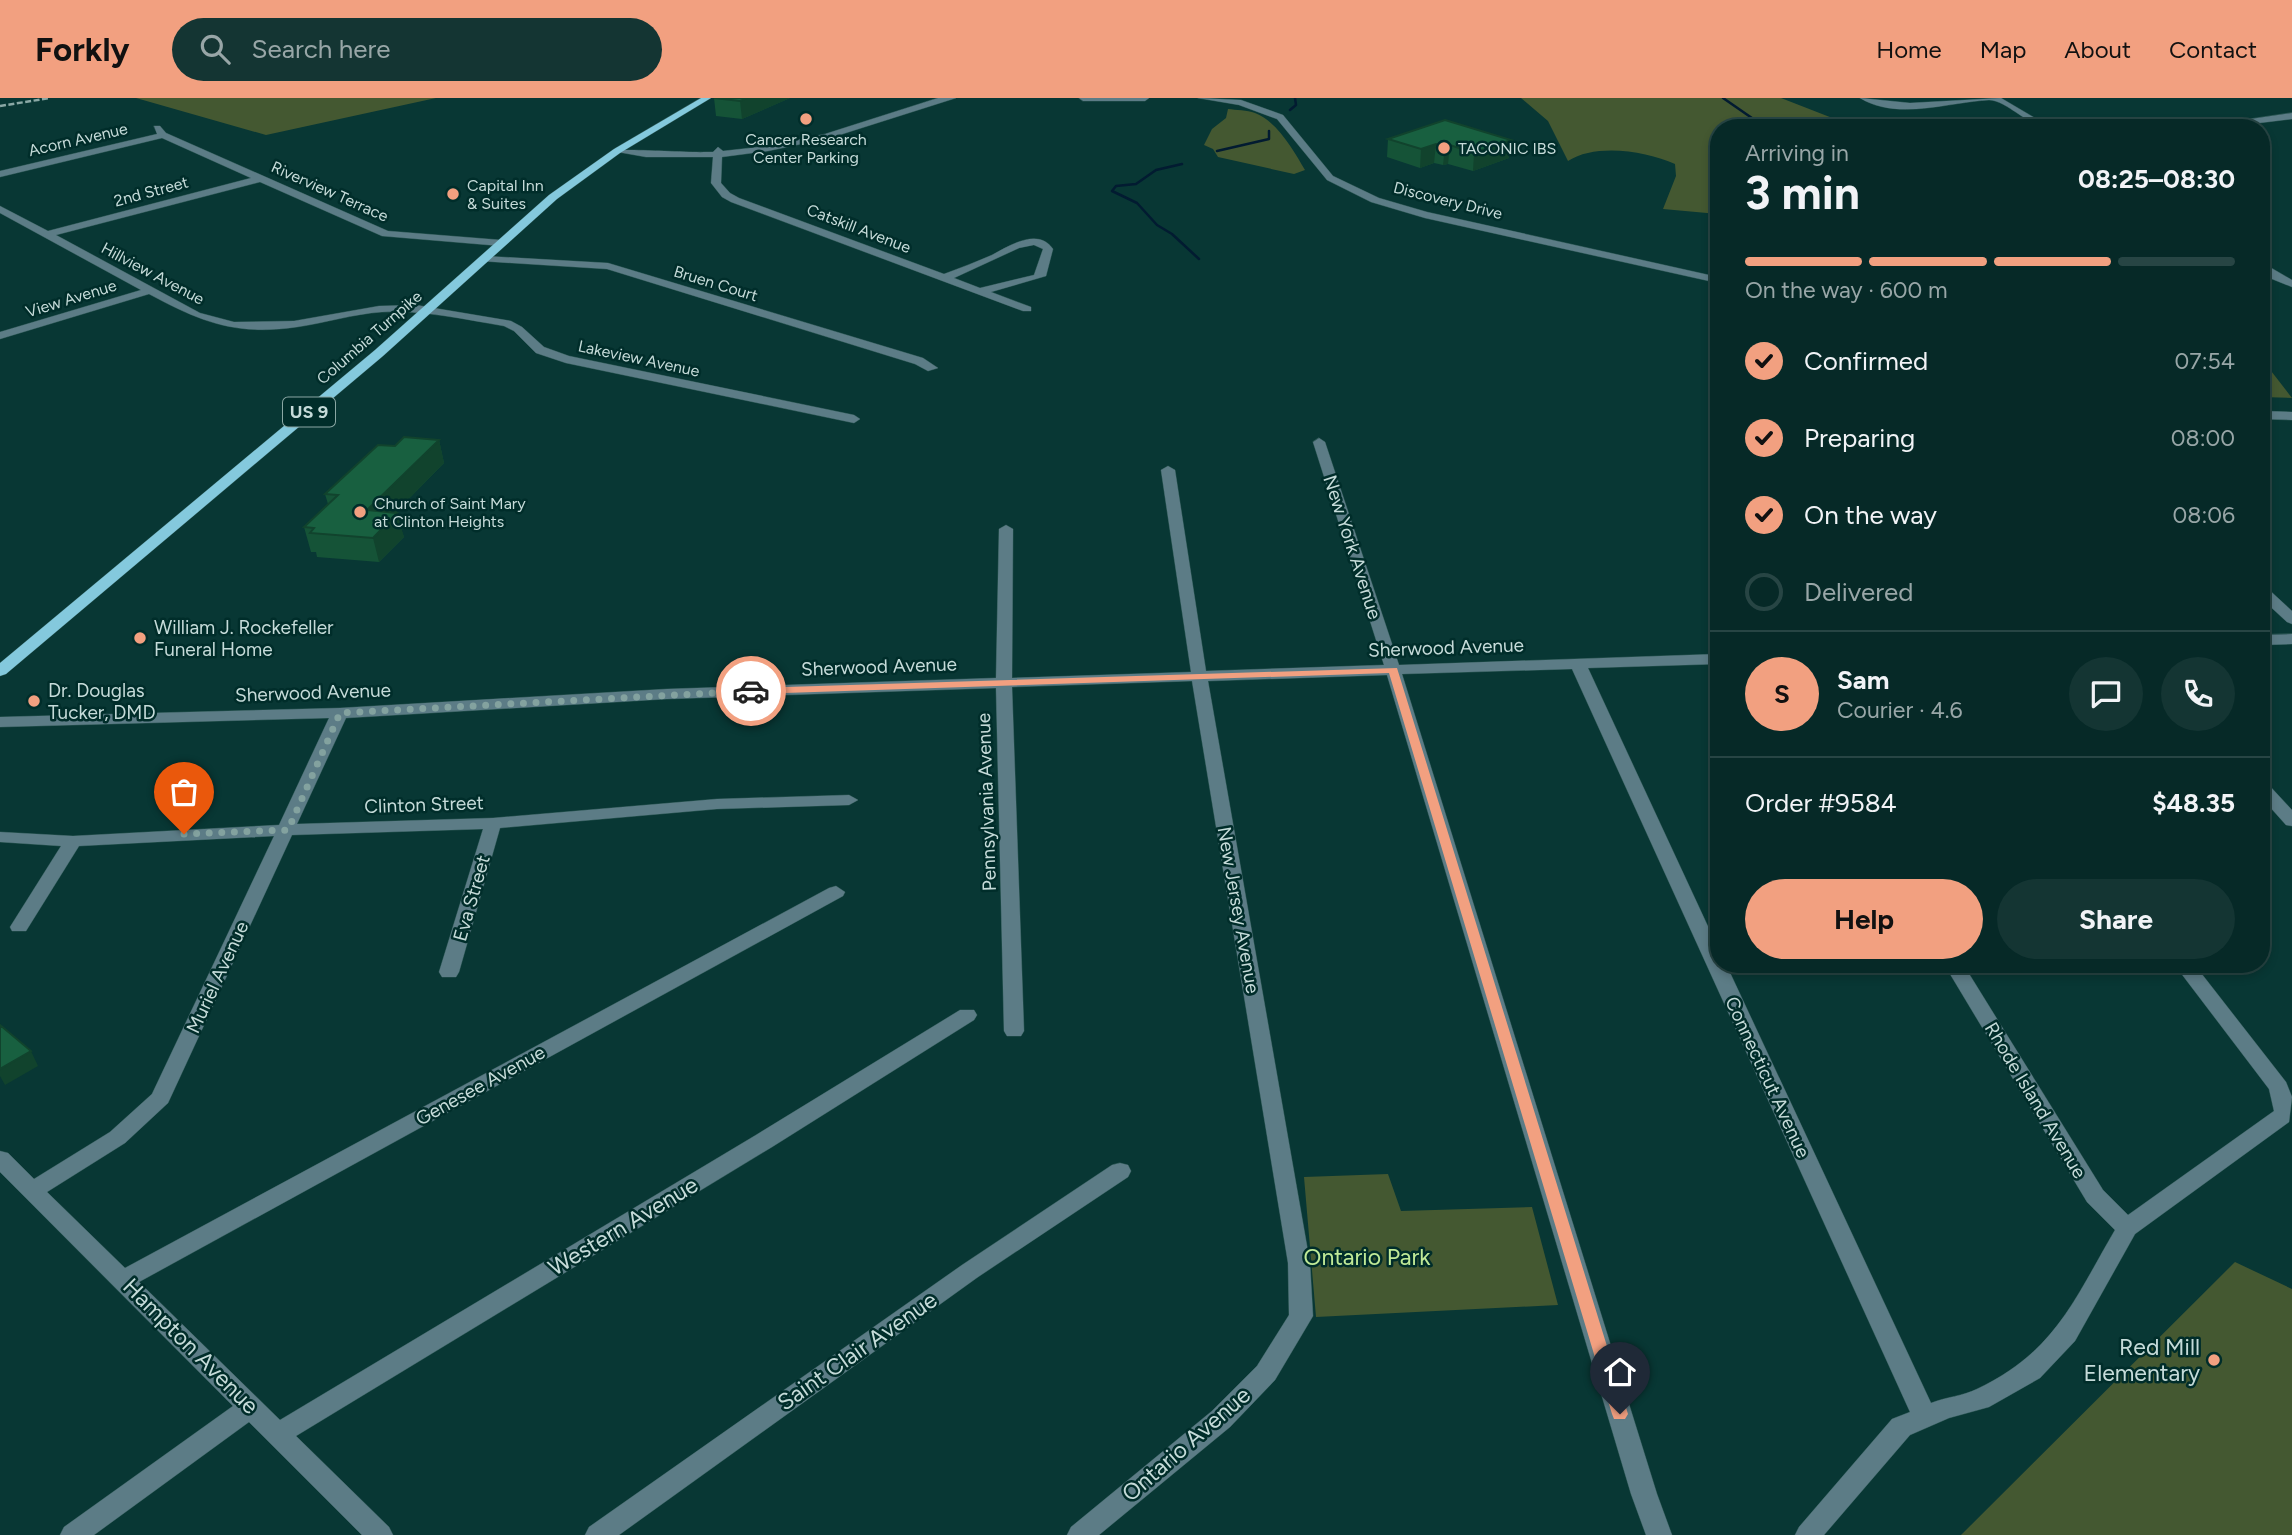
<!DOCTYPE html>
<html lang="en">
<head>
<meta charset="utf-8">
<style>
  :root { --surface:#062927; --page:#143533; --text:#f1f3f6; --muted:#98a6a7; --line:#274544; --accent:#f2a080 }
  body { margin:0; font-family:Figtree,sans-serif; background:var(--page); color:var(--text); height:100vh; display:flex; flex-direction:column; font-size:26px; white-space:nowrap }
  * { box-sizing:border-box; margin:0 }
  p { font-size:23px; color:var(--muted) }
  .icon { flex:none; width:38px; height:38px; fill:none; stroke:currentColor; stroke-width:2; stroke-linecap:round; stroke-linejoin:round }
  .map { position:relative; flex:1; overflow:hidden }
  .drawer { position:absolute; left:1710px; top:21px; width:560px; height:854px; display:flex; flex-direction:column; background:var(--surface); border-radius:28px; box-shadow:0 4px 10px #0003,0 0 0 2px var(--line) }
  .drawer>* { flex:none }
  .pin { position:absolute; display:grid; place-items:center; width:60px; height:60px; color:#fff; margin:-72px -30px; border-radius:50% 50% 50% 0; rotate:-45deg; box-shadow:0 0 7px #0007 }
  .pin .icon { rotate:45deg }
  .courier { position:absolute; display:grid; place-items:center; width:70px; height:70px; margin:-35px; border:5px solid #f2a080; border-radius:50%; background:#fff; color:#222; box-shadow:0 2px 9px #0007 }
  .overview em { font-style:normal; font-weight:700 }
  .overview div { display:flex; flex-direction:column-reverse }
  .overview { display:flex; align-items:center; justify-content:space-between; height:119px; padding:0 35px }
  h1 { font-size:46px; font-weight:700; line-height:52px }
  .bar { display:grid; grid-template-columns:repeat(4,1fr); gap:10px 7px; align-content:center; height:84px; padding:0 35px }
  .bar i { height:9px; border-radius:5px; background:var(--line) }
  .bar .current { background:var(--accent) }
  .bar p { grid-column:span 4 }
  .line { display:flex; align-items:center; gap:18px; padding:0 35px; border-top:2px solid var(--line) }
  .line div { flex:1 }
  .round { display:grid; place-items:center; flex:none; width:74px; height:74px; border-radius:37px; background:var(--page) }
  ol { padding:0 35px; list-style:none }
  li { display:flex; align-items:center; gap:21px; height:77px }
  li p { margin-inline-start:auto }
  li .icon { padding:7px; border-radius:50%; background:var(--accent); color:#111; stroke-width:4 }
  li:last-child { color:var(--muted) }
  li i { width:38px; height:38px; border:4px solid var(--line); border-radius:50% }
  .cta { display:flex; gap:14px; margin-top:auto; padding:14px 35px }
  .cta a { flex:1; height:80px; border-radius:42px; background:var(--accent); color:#111; font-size:28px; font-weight:700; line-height:80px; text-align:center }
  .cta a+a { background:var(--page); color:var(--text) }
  header { display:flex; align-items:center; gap:42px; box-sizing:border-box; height:98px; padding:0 35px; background:var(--accent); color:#111 }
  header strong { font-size:33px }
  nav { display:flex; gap:38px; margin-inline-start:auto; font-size:24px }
  .search { width:490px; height:63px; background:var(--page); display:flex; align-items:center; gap:18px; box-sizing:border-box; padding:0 24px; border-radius:38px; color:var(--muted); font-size:26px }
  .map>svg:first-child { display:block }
  .green { fill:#445831 }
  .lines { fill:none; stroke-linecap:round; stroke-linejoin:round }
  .stream { stroke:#021b31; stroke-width:2.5 }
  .minor-casing { stroke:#2a5552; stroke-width:1 }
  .major-casing { stroke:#2a5552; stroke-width:1 }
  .minor { fill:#5c7c86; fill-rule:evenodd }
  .major { fill:#84c9dd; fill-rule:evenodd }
  .rail { stroke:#8aa8a5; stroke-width:2.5; stroke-dasharray:6 2.5; stroke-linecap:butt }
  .wall { fill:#155337 }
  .shaded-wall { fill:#11432d }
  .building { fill:#186040; stroke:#11432d; stroke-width:2 }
  .route { fill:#f2a080 }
  .done { stroke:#83a29f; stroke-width:7; stroke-dasharray:0 12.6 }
  .poi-dot { fill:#f2a080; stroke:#002d2a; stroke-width:2.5 }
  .labels { text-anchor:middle; stroke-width:5; stroke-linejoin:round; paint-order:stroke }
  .far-street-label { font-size:16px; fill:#c5dbd9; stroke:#002d2a }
  .far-poi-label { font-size:16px; fill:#c5dbd9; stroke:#002d2a; text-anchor:start }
  .shield { fill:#002d2a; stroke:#8aa7a4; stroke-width:2 }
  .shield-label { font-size:18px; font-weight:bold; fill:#c5dbd9 }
  .street-label { font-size:19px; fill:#c5dbd9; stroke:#002d2a }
  .poi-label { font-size:19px; fill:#c5dbd9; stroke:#002d2a; text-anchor:start }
  .near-street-label { font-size:23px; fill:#c5dbd9; stroke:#002d2a }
  .near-park-label { font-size:23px; fill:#c0ea97; stroke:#002d2a }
  .near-poi-label { font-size:23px; fill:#c5dbd9; stroke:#002d2a; text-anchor:end }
</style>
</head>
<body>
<header>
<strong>Forkly</strong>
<div class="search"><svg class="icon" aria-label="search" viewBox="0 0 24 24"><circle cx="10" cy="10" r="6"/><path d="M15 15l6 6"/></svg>Search here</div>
<nav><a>Home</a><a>Map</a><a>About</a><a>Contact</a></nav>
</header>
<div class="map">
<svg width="2292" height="1437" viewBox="0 0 2292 1437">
  <rect width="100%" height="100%" fill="#083734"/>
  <!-- green -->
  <path class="green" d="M136 0H436L266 37Z
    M1521 0H1781L1858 30H1718V116L1663 111 1676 78 1675 66C1646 53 1596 45 1568 63L1548 23Z
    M1228 11C1236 12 1247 12 1255 15 1277 23 1294 53 1305 72L1294 76 1218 59 1213 51 1204 47 1212 31 1226 20Z
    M2261 260 2292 300 2261 299Z
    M1388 1076 1401 1113 1532 1109 1558 1207 1316 1219 1304 1079Z
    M2235 1164 2292 1191V1437H1961Z"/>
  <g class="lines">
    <!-- stream -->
    <path class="stream" d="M1723 0 1762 27 1775 30
      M1290 12 1296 7 1295 0
      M1217 53 1269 41V33
      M1182 66 1156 72 1136 86 1116 88 1112 93 1137 105 1157 127 1172 136 1199 161"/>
    <defs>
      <path id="minor" d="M938 0H956L830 40 768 53 722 59 721 85 730 95 739 100 944 176C960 170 976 164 992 157 1009 148 1038 129 1053 151L1046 178 991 194 1031 209V213H1023L731 104 722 99 711 85 713 59H646L612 53C618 50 691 55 706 54H713L718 49 723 53 768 48 825 36ZM1034 147 1043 151 1034 177 980 190 954 180 1019 150Z
        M1079 0H1149L1145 3H1083Z
        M1198 0 1241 2 1283 17 1333 78 1379 100 1427 114 1718 179V185L1425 120 1371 104 1327 82 1277 21 1239 7Z
        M1860 0 1910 5 2001 0 2052 30C2029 30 2007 2 1989 2 1949 4 1897 23 1860 0Z
        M2292 15V21L2218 30H2189Z
        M154 28H160L166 35 388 133 501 142 506 145 501 148 382 138 260 84 56 137 200 215 234 224 294 223 379 208 416 207 511 223 522 229 544 249 569 258 854 317 860 321 854 325 566 265 536 255 514 233 504 228C463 221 423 212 382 214 353 216 325 225 297 229 236 238 201 224 149 196L0 241V234L141 192 0 115V108L48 133 251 80 162 40 0 79V73L157 36Z
        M484 158 608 165 923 260 938 270 928 273 915 266 607 171 480 163 479 161Z
        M2261 164 2292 182V189L2272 181 2261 172Z
        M2261 313 2292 314V322L2261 321Z
        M1319 340 1325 344 1399 567 1718 556V566L1588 570 1718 850V866H1726L1931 1305C1946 1299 1963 1298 1977 1291 2055 1254 2074 1202 2115 1132L2087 1104 1944 866H1963L2103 1092 2128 1117 2274 1013 2269 991 2174 866H2194L2286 984 2292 999 2289 1024 2135 1136 2075 1243 2040 1280 1989 1309 1949 1320 1910 1337 1824 1437H1795L1799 1429 1892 1321 1910 1314 1572 571 1402 576 1657 1396 1672 1437H1646L1631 1396 1387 577 1208 583 1310 1165 1313 1218 1275 1282 1230 1329 1099 1437H1067L1071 1429 1212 1313 1257 1268 1289 1217 1288 1165 1192 583 1012 589 1024 933 1021 938H1007L1004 933 996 590 667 601 346 620 297 726 493 720 717 701 849 697 858 702 849 707 717 711 500 730 459 874 456 879H442L439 874 483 731 292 737 168 1005 125 1045 47 1094 125 1170 829 790 836 788 845 794 843 798 139 1184 280 1322 756 1037 960 912H974L977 917 974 922 772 1049 296 1338 389 1429 393 1437H362L249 1324 94 1437H60L64 1429 233 1308 0 1074V1053L8 1055 34 1081 110 1034 152 996 274 738 79 748 26 833H12L10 829 61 748 0 744V734L73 738 279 727 329 620 0 629V619L340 610 667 591 996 580 999 431 1006 427 1013 431 1012 580 1191 574 1161 372 1168 368 1175 372 1206 573 1384 567 1313 344Z
        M2261 488 2266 489 2292 513V526L2287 524 2261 500Z
        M2292 536V546L2261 547V537Z
        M2261 684 2267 685 2292 712V728L2286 727 2261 699Z
        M1120 1065 1128 1067 1131 1073 1128 1079 978 1179 619 1437H585L589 1429 962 1167 1112 1067Z"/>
      <path id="major" d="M701 0H711L620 55 557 101 383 258 6 576 0 578V565L375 252 549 97 614 51Z"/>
    </defs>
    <!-- minor casing -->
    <use href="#minor" class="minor-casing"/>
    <!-- major casing -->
    <use href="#major" class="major-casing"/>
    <!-- minor -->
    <use href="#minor" class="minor"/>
    <!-- major -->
    <use href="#major" class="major"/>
    <!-- rail -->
    <path class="rail" d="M0 8 50 0"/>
  </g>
  <!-- wall -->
  <path class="wall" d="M714 0H790L742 21 716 18Z
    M1445 22 1509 60 1473 73 1448 66 1443 67 1434 65 1420 70 1387 59 1388 41Z
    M439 342 444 365 395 415 404 439 379 464 317 459 316 454H311L304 429 328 406 325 396 395 348Z"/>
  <!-- shaded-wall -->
  <path class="shaded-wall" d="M747 0H790L742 21 740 3Z
    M1511 42 1509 60 1473 73 1474 55Z
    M1436 46 1434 65 1420 70 1421 51Z
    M1450 47 1448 66 1443 67 1445 49Z
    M439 342 444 365 374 436 367 412Z
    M397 415 404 439 379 464 373 440Z
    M31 953 38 968 5 987 0 978V971Z"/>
  <!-- building -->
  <path class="building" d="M714 0H747L740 3Z
    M1445 22 1511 42 1474 55 1450 47 1445 49 1436 46 1421 51 1388 41Z
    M404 339 439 342 367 412 397 415 373 440 310 435 314 430 304 429 338 397 325 396 378 347 395 348Z
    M0 927 31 953 0 971Z"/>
  <!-- route -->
  <path class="route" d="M1397 570 1628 1316 1625 1321H1614L1612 1316 1389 575 751 596 746 593 751 590Z"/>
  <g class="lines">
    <!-- done -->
    <path class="done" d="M184 736 288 732 340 615 751 593"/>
  </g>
  <!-- markers -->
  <g class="poi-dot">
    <circle cx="806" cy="21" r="7"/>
    <circle cx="1444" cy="50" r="7"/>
    <circle cx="453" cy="96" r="7"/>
    <circle cx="360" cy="414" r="7"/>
    <circle cx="140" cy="540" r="7"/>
    <circle cx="34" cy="603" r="7"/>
    <circle cx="2214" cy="1262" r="7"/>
  </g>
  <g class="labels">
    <!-- far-street labels -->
    <g class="far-street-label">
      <text transform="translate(78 41) rotate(-13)" y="6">Acorn Avenue</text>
      <text transform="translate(151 93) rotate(-15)" y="6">2nd Street</text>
      <text transform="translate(330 93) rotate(24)" y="6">Riverview Terrace</text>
      <text transform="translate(1448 102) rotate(14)" y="6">Discovery Drive</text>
      <text transform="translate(859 130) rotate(21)" y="6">Catskill Avenue</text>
      <text transform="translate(153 175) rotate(28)" y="6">Hillview Avenue</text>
      <text transform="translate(716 185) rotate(17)" y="6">Bruen Court</text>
      <text transform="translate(71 200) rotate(-17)" y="6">View Avenue</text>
      <text transform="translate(369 239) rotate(-41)" y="6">Columbia Turnpike</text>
      <text transform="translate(639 260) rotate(12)" y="6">Lakeview Avenue</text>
    </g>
    <!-- far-poi labels -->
    <g class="far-poi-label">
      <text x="806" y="47" text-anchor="middle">Cancer Research<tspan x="806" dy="18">Center Parking</tspan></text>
      <text x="1458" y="56">TACONIC IBS</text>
      <text x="467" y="93">Capital Inn<tspan x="467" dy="18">&amp; Suites</tspan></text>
      <text x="374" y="411">Church of Saint Mary<tspan x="374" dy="18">at Clinton Heights</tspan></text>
    </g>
    <!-- shield labels -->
    <rect class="shield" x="283" y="299.5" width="52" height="29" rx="5"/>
    <g class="shield-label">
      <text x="309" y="320">US 9</text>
    </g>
    <!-- street labels -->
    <g class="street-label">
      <text transform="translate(1353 449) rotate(72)" y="7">New York Avenue</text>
      <text transform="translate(1446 549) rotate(-2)" y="7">Sherwood Avenue</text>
      <text transform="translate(879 568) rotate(-2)" y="7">Sherwood Avenue</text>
      <text transform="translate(313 594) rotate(-2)" y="7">Sherwood Avenue</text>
      <text transform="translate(986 704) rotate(-92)" y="7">Pennsylvania Avenue</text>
      <text transform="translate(424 706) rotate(-2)" y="7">Clinton Street</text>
      <text transform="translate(471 800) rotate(-74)" y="7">Eva Street</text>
      <text transform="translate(1239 812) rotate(80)" y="7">New Jersey Avenue</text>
      <text transform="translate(217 879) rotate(-65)" y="7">Muriel Avenue</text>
      <text transform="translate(1768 979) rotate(65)" y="7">Connecticut Avenue</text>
      <text transform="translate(480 987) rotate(-29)" y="7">Genesee Avenue</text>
      <text transform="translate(2036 1002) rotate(59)" y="7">Rhode Island Avenue</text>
    </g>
    <!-- poi labels -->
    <g class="poi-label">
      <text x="154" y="536">William J. Rockefeller<tspan x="154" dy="22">Funeral Home</tspan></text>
      <text x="48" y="599">Dr. Douglas<tspan x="48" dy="22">Tucker, DMD</tspan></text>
    </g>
    <!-- near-street labels -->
    <g class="near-street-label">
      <text transform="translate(623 1128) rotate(-31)" y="8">Western Avenue</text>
      <text transform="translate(191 1248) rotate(45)" y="8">Hampton Avenue</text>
      <text transform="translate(857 1253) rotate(-35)" y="8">Saint Clair Avenue</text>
      <text transform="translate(1186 1346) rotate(-41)" y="8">Ontario Avenue</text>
    </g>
    <!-- near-park labels -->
    <g class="near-park-label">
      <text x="1367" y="1167">Ontario Park</text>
    </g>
    <!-- near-poi labels -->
    <g class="near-poi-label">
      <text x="2200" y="1257">Red Mill<tspan x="2200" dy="26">Elementary</tspan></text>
    </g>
  </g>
</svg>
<div class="pin" style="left:184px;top:736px;background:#ea580c"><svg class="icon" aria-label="bag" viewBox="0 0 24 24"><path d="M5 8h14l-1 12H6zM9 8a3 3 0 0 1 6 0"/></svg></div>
<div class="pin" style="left:1620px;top:1316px;background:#1f2937"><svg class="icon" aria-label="home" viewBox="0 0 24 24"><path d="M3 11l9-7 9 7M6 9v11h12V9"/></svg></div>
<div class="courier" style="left:751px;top:593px"><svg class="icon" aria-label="car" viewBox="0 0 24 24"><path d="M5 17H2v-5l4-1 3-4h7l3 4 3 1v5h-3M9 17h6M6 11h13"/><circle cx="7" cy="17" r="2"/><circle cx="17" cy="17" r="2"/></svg></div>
<section class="drawer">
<div class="overview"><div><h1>3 min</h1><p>Arriving in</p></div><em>08:25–08:30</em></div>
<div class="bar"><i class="current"></i><i class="current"></i><i class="current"></i><i></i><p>On the way · 600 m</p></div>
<ol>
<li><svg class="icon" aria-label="check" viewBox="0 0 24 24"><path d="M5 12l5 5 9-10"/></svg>Confirmed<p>07:54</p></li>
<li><svg class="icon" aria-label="check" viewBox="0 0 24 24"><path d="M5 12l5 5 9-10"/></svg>Preparing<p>08:00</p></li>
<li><svg class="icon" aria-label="check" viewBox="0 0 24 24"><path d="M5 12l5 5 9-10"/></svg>On the way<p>08:06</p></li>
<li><i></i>Delivered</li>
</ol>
<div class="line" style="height:126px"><b class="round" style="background:var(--accent);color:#111">S</b><div><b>Sam</b><p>Courier · 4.6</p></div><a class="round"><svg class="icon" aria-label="chat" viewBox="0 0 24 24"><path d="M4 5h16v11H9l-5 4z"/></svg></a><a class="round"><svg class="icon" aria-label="phone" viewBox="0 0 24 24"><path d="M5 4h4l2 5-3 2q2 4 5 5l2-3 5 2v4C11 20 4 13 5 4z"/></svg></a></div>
<div class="line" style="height:91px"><div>Order #9584</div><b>$48.35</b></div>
<div class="cta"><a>Help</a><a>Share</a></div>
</section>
</div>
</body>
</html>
